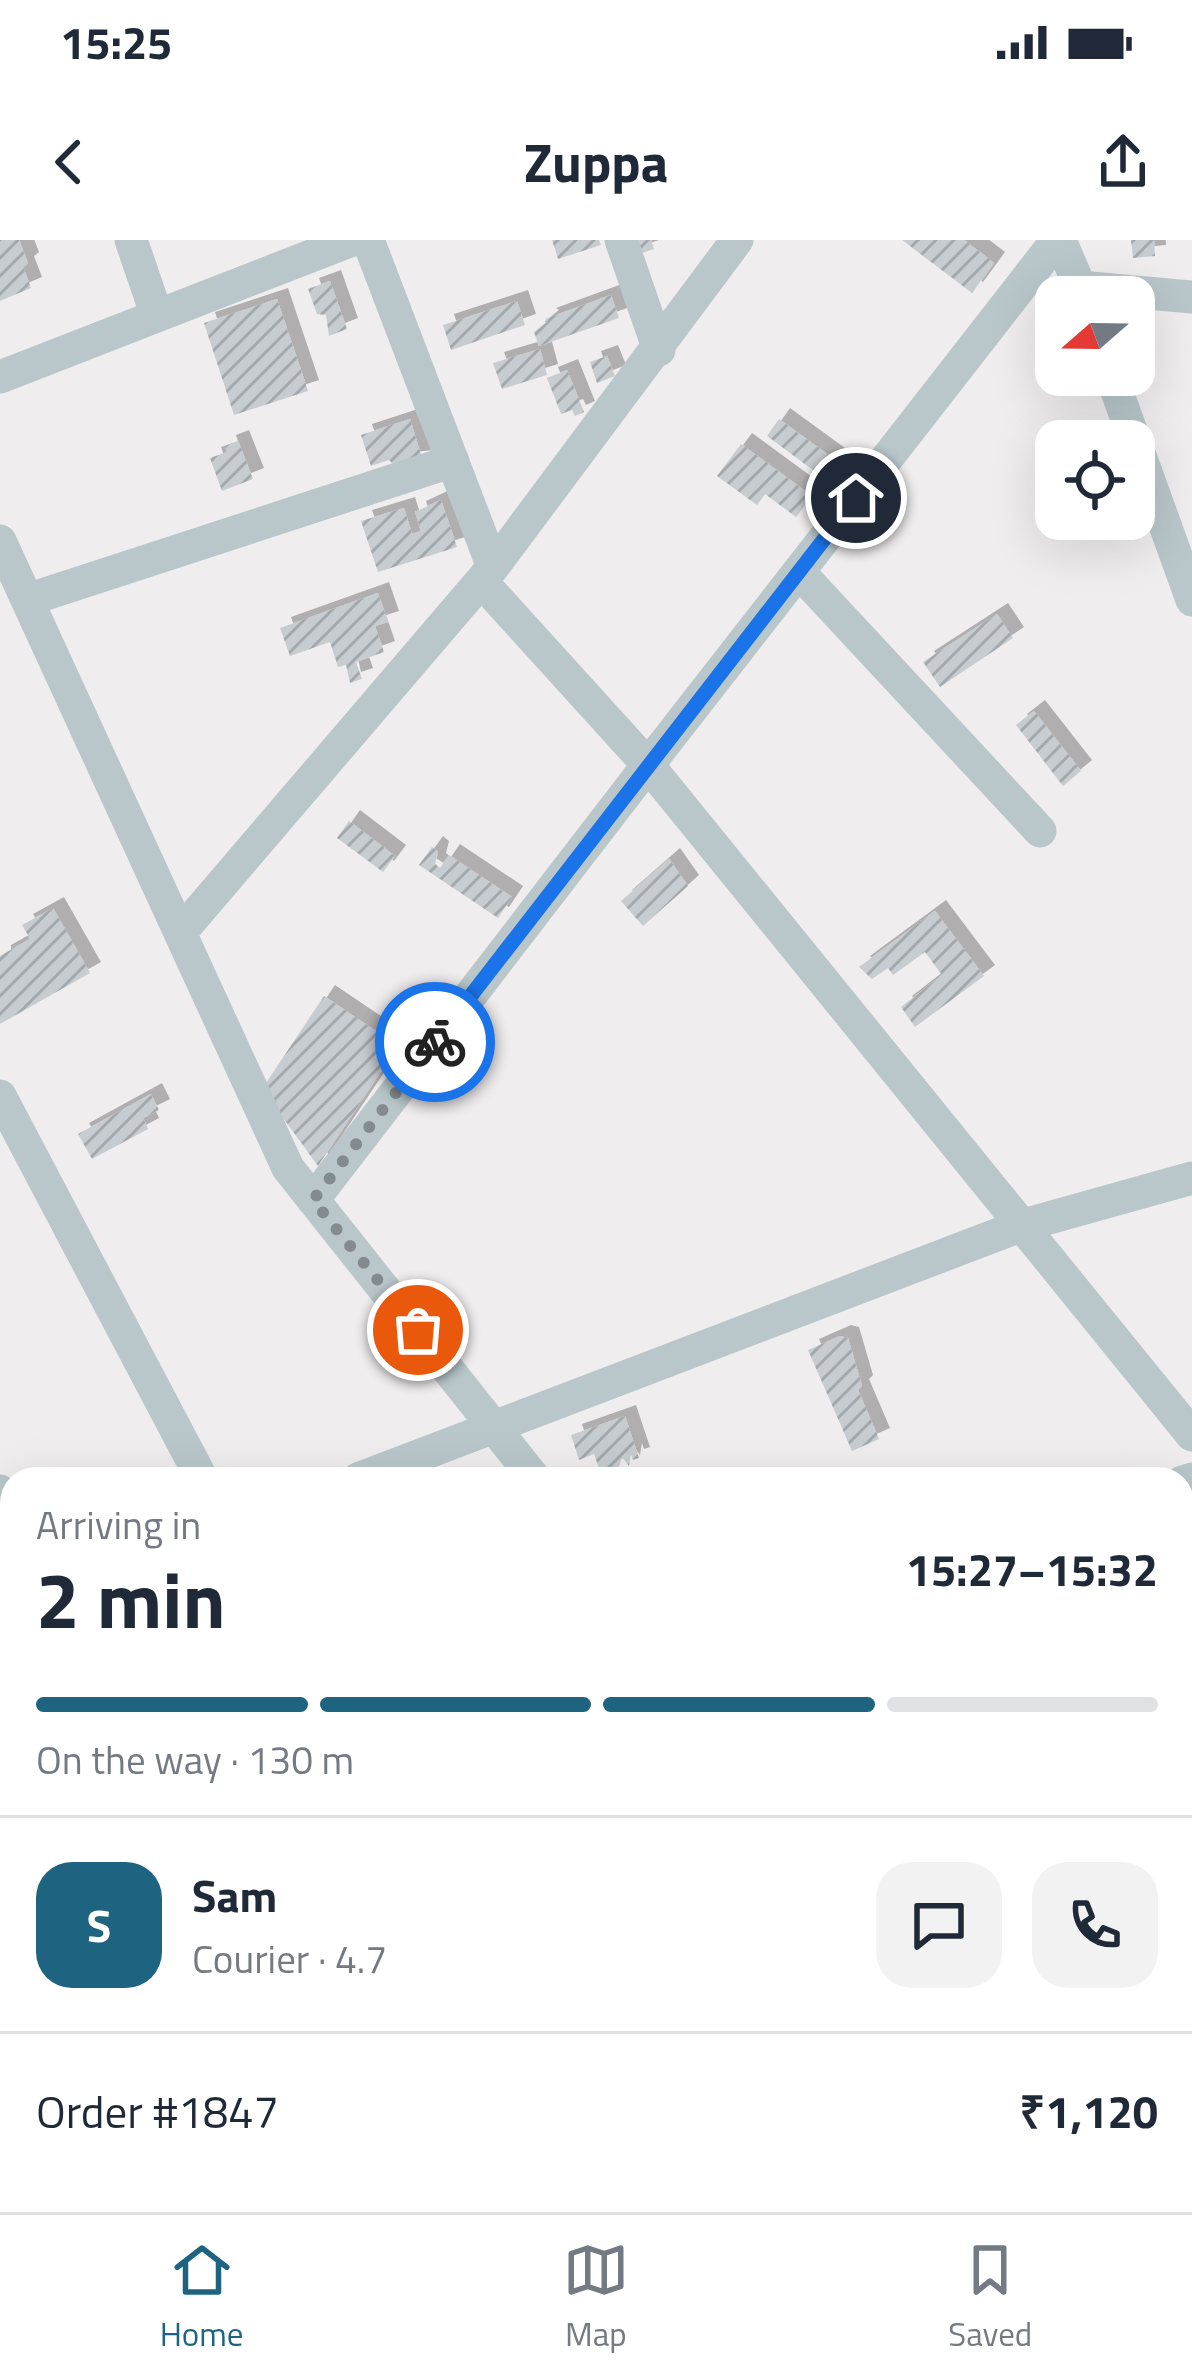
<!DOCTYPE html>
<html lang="en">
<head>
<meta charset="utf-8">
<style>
  :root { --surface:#fff; --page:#f2f2f3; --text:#1f2937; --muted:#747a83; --line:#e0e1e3; --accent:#1e6481 }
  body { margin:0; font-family:"Titillium Web",sans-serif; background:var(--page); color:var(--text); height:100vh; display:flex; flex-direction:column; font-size:45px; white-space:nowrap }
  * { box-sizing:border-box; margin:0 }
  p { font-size:39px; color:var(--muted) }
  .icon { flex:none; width:66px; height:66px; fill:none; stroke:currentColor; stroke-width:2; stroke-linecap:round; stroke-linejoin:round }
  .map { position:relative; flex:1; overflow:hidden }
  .drawer { position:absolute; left:0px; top:1227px; width:1194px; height:747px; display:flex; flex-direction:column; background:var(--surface); border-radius:36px 36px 0 0; box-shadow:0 12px 48px #0002 }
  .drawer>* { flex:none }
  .needle { width:78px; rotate:250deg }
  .tools { position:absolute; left:1035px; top:36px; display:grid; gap:24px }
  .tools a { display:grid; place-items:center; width:120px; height:120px; border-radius:24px; background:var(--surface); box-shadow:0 12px 48px #0002; font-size:60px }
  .pin { position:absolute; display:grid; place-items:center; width:102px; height:102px; color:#fff; margin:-51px; border:6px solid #fff; border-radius:50%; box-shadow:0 3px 12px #0007 }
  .courier { position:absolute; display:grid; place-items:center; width:120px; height:120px; margin:-60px; border:9px solid #1a73e8; border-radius:50%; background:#fff; color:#222; box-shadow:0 3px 15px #0007 }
  .overview em { font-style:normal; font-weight:700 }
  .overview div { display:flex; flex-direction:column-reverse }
  .overview { display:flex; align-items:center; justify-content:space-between; height:204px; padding:0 36px }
  h1 { font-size:78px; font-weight:700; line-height:90px }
  .bar { display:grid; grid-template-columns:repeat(4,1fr); gap:18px 12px; align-content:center; height:144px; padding:0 36px }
  .bar i { height:15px; border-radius:9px; background:var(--line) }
  .bar .selected { background:var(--accent) }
  .bar p { grid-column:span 4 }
  .line { display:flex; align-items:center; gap:30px; padding:0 36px; border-top:3px solid var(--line) }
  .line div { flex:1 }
  .round { display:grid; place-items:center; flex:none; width:126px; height:126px; border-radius:36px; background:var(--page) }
  .status { display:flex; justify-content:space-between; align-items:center; height:84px; padding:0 60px; background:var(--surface); direction:ltr }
  .status svg { height:33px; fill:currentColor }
  header { display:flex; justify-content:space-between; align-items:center; height:156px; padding:0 36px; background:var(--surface); font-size:54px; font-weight:700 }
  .menu { display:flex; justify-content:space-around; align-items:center; height:168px; border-top:3px solid var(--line); background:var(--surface); font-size:33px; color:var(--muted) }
  .menu a { display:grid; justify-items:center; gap:6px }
  .menu .selected { color:var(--accent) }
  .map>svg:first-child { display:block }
  .building { fill:url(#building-hatch); filter:url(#shadow) }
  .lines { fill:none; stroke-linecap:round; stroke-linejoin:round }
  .street { stroke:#b9c7ca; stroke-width:33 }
  .done { stroke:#828c8e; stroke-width:12; stroke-dasharray:0 21.6 }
  .route { stroke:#1a73e8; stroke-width:15 }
</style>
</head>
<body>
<div class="status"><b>15:25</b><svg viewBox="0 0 49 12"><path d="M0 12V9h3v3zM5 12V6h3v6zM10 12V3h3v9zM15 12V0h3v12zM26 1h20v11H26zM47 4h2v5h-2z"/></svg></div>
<header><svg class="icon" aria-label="back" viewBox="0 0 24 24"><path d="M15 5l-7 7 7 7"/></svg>Zuppa<svg class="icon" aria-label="share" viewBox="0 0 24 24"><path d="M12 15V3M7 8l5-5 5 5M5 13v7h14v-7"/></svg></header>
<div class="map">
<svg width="1192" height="1972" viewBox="0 0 1192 1972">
  <defs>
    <pattern id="building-hatch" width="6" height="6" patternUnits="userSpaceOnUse" patternTransform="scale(3)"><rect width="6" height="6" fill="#c7ccd0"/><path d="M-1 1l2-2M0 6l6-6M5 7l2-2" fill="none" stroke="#a3a8ac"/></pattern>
    <filter id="shadow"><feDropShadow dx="11" dy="-11" stdDeviation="0" flood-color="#0004"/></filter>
  </defs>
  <rect width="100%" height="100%" fill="#f0edee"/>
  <!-- building -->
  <path class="building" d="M0 0H19L28 23 23 27 31 48 0 61Z
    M552 0H599L601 5 558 19Z
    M634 0H651L654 9 639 14Z
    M902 0H964L994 23 972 53Z
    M1131 0H1154L1155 16 1133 18Z
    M330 41 347 89 329 96 326 75 317 74 308 49Z
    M611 55 619 78 539 106 534 92 548 81 545 79Z
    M277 59 308 151 234 175 204 83Z
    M517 61 525 85 451 110 443 85Z
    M540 109 547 135 502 149 493 123Z
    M607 116 615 136 597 143 590 122Z
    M567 130 584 172 575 176 572 170 561 174 547 138Z
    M410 179 423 221 393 224 389 220 371 226 361 195Z
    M779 179 834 219 821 236 767 196Z
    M238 201 253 239 222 251 210 218 227 212 225 206Z
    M741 204 812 256 796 277 765 254 757 265 717 236Z
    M441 260 457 307 378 332 361 281 404 268 412 294 421 291 415 272Z
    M378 353 388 382 375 386 384 412 356 422 362 439 350 443 346 425 338 427 330 402 290 416 280 388Z
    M997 374 1013 398 940 447 923 422Z
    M1034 471 1081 531 1063 546 1016 485Z
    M349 581 395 616 383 632 337 598Z
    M432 607 438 612 435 624 440 628 449 615 512 657 498 678 419 625Z
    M669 619 688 646 643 686 621 661Z
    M53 668 90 733 0 784V716L30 699 22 685Z
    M935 671 984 736 915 787 901 767 942 735 925 712 893 735 888 728 872 739 859 727Z
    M324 756 398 806 318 926 262 849Z
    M151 854 159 870 143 878 148 889 92 919 78 894Z
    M840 1096 848 1098 862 1146 858 1150 879 1199 852 1211 808 1110Z
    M625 1176 639 1218 633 1220 631 1214 629 1226 622 1217 619 1227 601 1234 594 1214 579 1220 571 1195Z"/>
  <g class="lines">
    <!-- street -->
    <path class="street" d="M131 0 157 76
      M368 0 493 327
      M621 0 659 110
      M1060 0 1080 47 1192 57
      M1111 135 1192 360
      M0 137 352 0
      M0 301 288 928 535 1239
      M799 332 1040 591
      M481 341 648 525 1057 0
      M27 360 453 221
      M180 693 493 327 737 0
      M0 856 202 1239
      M313 960 648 525 1192 1195
      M358 1239 1020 986 1192 938
      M1182 1242 1192 1239
      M0 1251 12 1274
      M0 1370 12 1366
      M1182 1542 1192 1538
      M0 1784 12 1802
      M1182 1824 1192 1837
      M1182 1893 1192 1888
      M118 1962 124 1972
      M461 1962 467 1972
      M42 1972 53 1962
      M423 1972 437 1962
      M1011 1972 1033 1962"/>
  </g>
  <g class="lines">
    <!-- done -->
    <path class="done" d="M418 1090 313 960 435 802"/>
    <!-- route -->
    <path class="route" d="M435 802 856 258"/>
  </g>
</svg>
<div class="tools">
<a><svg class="needle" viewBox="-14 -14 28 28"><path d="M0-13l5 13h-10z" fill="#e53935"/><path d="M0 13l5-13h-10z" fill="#747a83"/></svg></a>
<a><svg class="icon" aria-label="locate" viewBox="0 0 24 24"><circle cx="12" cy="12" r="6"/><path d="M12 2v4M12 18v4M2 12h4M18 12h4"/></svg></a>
</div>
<div class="pin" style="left:418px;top:1090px;background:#ea580c"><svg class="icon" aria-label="bag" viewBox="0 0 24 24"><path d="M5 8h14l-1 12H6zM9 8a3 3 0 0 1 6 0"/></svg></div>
<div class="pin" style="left:856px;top:258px;background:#1f2937"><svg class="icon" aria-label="home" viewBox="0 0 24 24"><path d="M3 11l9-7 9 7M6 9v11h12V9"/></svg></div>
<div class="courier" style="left:435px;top:802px"><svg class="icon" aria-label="bike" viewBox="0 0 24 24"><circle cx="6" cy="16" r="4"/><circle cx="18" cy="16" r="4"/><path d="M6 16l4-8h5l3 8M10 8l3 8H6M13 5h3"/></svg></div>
<section class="drawer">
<div class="overview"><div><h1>2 min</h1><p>Arriving in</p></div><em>15:27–15:32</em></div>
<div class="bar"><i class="selected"></i><i class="selected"></i><i class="selected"></i><i></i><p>On the way · 130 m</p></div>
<div class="line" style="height:216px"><b class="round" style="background:var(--accent);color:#fff">S</b><div><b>Sam</b><p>Courier · 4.7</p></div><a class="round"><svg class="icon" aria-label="chat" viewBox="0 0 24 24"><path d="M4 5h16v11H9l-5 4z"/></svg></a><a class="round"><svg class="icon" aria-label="phone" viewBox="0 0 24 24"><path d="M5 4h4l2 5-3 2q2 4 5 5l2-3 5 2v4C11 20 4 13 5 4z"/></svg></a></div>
<div class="line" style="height:156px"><div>Order #1847</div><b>₹1,120</b></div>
</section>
</div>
<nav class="menu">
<a class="selected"><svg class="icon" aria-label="home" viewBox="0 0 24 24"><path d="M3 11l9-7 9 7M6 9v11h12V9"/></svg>Home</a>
<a><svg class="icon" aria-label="map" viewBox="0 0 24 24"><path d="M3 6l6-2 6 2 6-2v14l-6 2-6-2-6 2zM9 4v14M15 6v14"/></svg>Map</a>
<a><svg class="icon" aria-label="saved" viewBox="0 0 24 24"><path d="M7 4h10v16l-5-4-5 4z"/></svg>Saved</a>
</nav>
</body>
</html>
